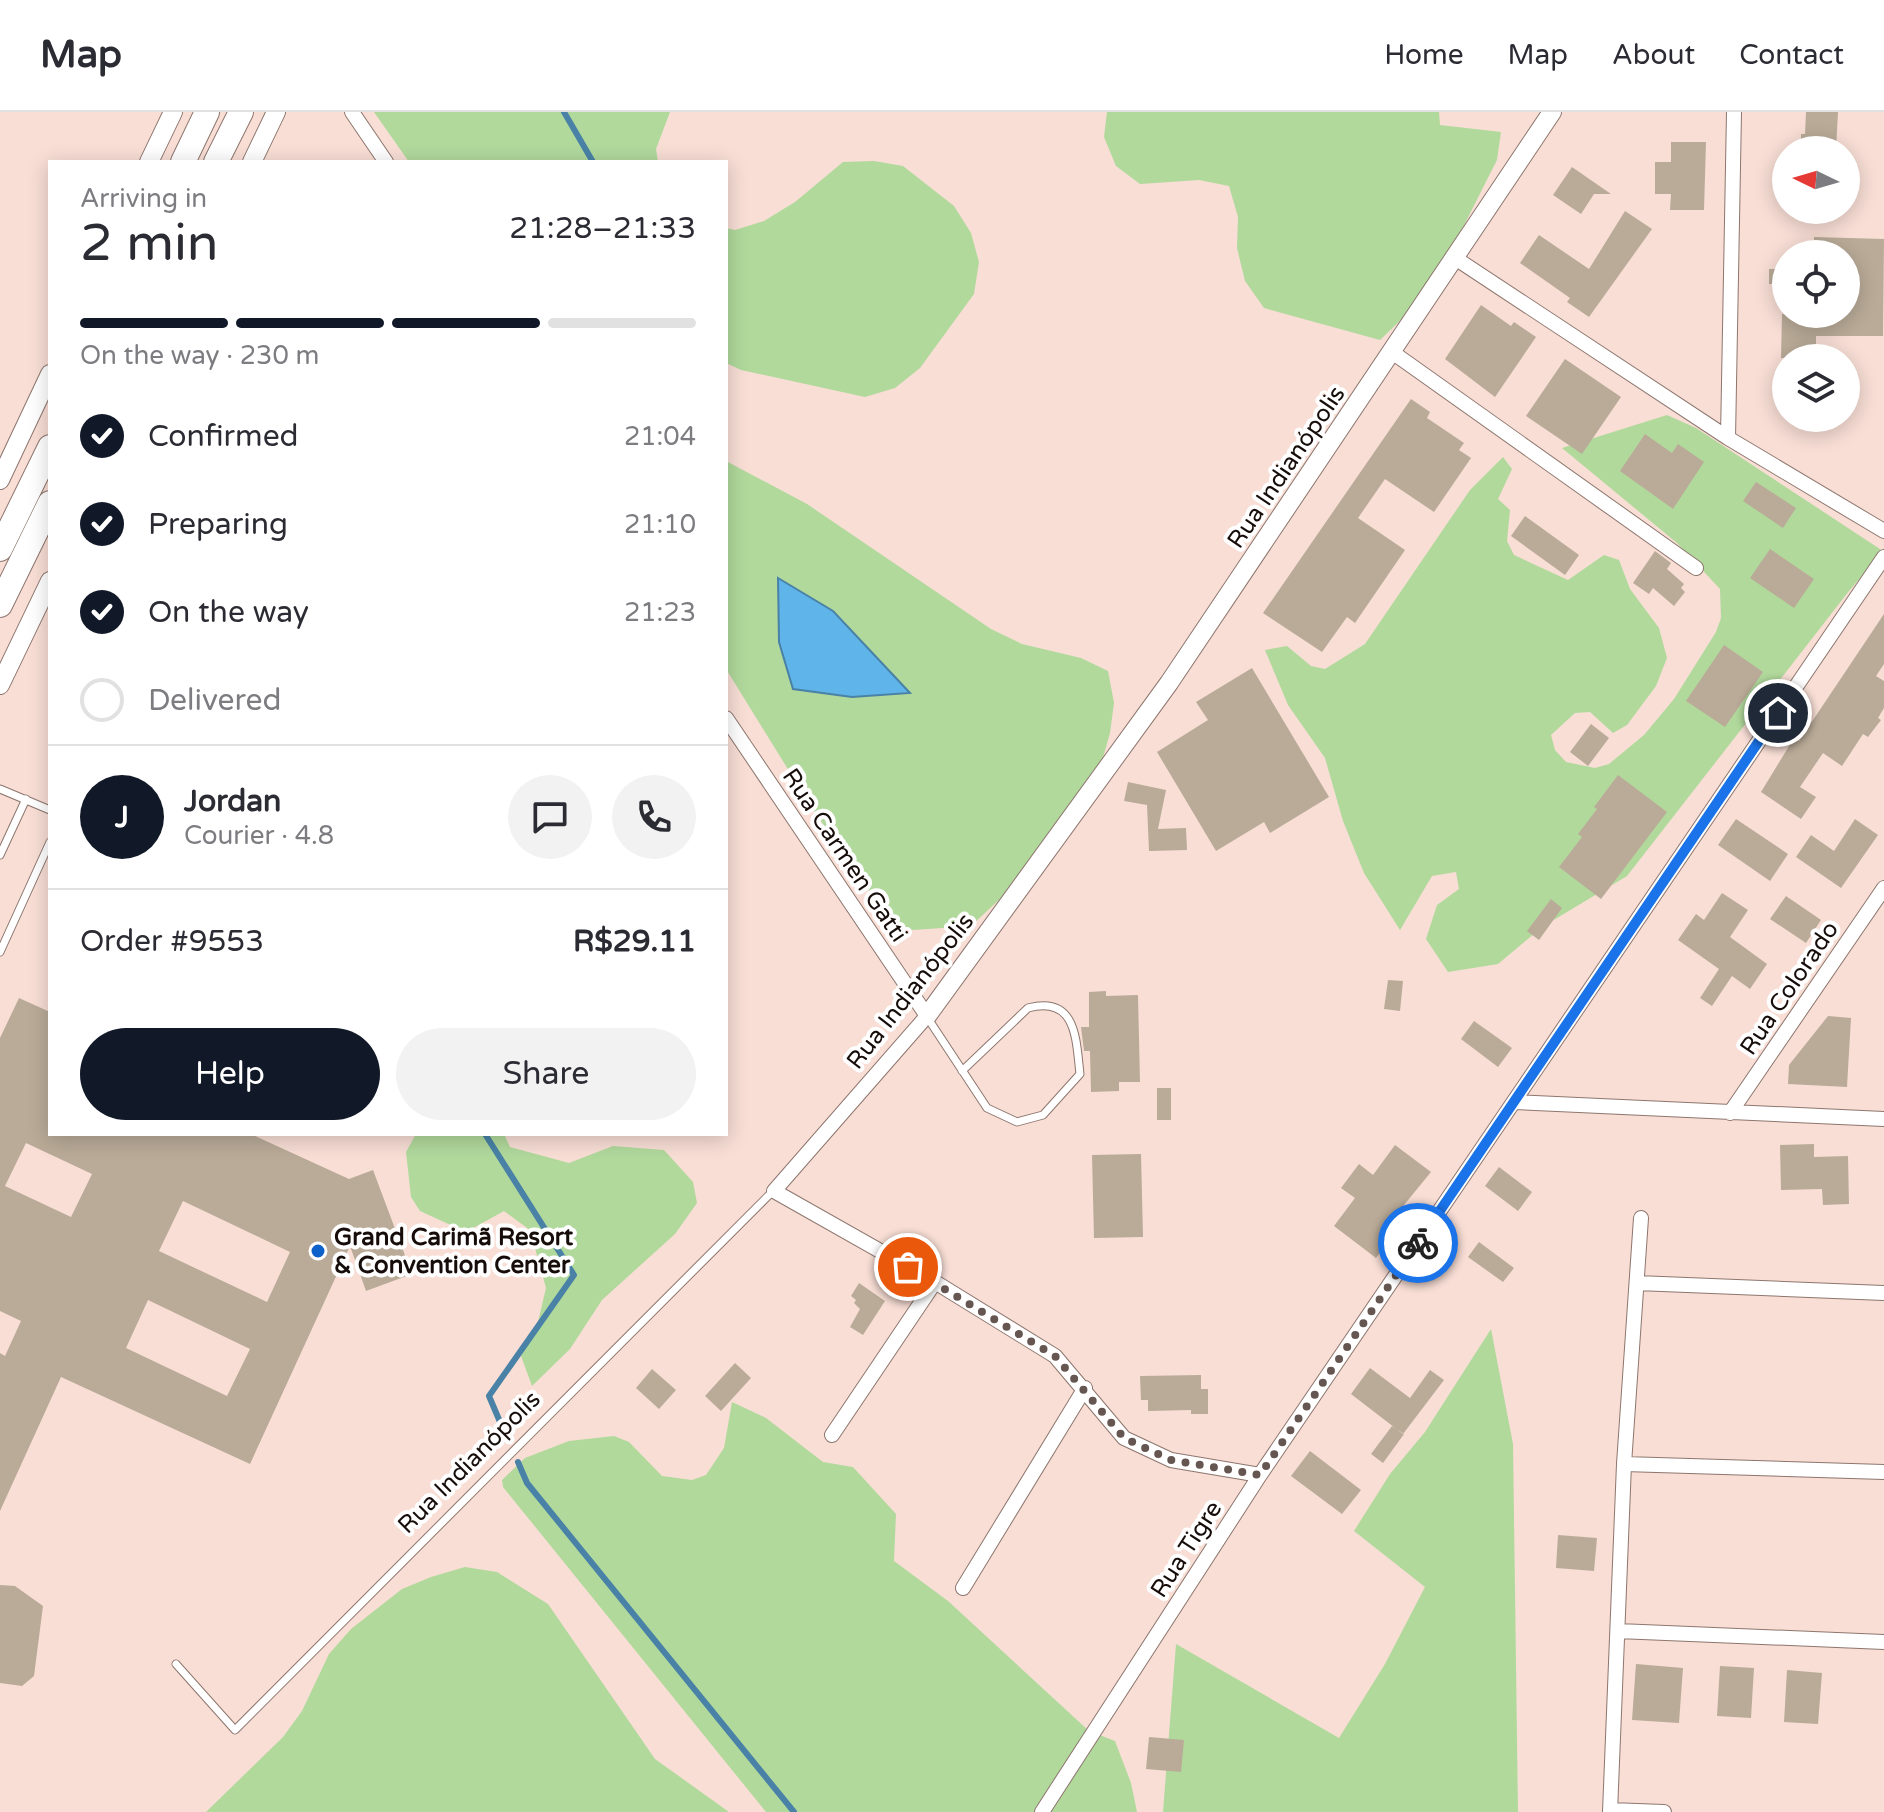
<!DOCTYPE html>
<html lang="en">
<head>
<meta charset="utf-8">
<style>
  :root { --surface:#fff; --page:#f2f2f3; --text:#2b2b33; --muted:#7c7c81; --line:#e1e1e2; --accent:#111827 }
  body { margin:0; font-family:"Varela Round",sans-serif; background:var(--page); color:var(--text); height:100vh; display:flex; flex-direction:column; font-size:30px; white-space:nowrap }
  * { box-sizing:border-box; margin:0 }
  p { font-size:26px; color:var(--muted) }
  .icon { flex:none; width:44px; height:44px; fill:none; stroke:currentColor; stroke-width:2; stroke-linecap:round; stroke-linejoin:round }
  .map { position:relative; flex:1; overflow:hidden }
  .side { position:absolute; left:48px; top:48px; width:680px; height:976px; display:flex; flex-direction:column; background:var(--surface); border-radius:0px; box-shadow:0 4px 20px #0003 }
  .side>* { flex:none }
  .needle { width:52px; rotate:275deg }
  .buttons { position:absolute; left:1772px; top:24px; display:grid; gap:16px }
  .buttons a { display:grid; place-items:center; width:88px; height:88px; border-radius:50%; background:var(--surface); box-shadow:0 4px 20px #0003; font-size:40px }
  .pin { position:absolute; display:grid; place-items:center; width:68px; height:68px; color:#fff; margin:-34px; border:4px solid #fff; border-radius:50%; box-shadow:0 2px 8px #0007 }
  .courier { position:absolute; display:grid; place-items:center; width:80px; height:80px; margin:-40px; border:6px solid #1a73e8; border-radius:50%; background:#fff; color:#222; box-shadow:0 2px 10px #0007 }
  .overview em { font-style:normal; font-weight:600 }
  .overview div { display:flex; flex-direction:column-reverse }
  .overview { display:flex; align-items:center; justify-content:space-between; height:136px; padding:0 32px }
  h1 { font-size:52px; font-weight:600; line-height:60px }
  .bar { display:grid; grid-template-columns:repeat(4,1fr); gap:12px 8px; align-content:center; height:96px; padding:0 32px }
  .bar i { height:10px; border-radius:6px; background:var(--line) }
  .bar .selected { background:var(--accent) }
  .bar p { grid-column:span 4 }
  .line { display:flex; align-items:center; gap:20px; padding:0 32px; border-top:2px solid var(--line) }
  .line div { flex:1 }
  .round { display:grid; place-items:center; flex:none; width:84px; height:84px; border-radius:42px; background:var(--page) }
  ol { padding:0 32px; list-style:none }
  li { display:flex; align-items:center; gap:24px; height:88px }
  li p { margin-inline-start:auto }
  li .icon { padding:8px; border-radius:50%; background:var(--accent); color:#fff; stroke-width:4 }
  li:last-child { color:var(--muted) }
  li i { width:44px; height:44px; border:4px solid var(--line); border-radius:50% }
  .button { display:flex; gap:16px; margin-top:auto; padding:16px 32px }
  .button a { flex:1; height:92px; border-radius:48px; background:var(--accent); color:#fff; font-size:32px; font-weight:600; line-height:92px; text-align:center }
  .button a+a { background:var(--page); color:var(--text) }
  header { display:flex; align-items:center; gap:48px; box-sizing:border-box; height:112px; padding:0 40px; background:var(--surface); border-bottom:2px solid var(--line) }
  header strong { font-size:38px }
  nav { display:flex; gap:44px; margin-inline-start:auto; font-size:28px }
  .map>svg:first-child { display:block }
  .green { fill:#b1d99c }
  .water { fill:#5fb4e9; stroke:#4982a6; stroke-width:2 }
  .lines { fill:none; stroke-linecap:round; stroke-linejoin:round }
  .stream { stroke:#4982a6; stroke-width:6 }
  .building { fill:#baab98; fill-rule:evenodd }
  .service-casing { stroke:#8d766e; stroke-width:9 }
  .minor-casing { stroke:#8d766e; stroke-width:16 }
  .tertiary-casing { stroke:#8d766e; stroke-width:20 }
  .trunk-casing { stroke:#8d766e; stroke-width:26 }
  .service { stroke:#fff; stroke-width:7 }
  .minor { stroke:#fff; stroke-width:14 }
  .tertiary { stroke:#fff; stroke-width:18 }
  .trunk { stroke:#fff; stroke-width:24 }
  .done { stroke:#655651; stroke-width:8; stroke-dasharray:0 14.4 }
  .route { stroke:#1a73e8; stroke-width:10 }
  .poi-dot { fill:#0c61ca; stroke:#fff; stroke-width:3 }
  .labels { text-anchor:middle; stroke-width:8; stroke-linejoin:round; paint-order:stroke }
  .street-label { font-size:24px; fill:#160d0a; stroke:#fff }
  .poi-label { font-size:24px; font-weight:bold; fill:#160d0a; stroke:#fff; text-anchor:start }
</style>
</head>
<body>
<header>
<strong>Map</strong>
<nav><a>Home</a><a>Map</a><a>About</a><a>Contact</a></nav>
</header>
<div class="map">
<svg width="1884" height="1700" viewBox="0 0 1884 1700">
  <rect width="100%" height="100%" fill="#f8ded5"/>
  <!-- green -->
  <path class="green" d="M374 0H670L656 37 658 50H409Z
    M1107 0H1439L1440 13 1501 20 1497 48 1455 131 1406 203 1380 228 1264 196 1245 169 1237 136 1238 105 1229 74 1199 68 1140 72 1116 54 1104 25Z
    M874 49 903 54 954 94 971 121 979 150 974 182 920 256 895 276 865 285 741 258 726 251V116L735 118 764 109 795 90 843 50Z
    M1667 303 1696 316 1883 439 1849 479 1627 764 1542 815 1498 852 1448 860 1426 827 1437 793 1459 777 1456 760 1432 764 1400 818 1364 761 1343 709 1325 646 1288 593 1265 538 1287 534 1311 554 1325 557 1365 532 1470 378 1503 345 1512 357 1498 387 1510 398 1507 429 1514 443 1568 468 1604 443 1619 448 1630 477 1659 516 1667 546 1656 574 1627 613 1613 621 1590 600 1575 601 1551 623 1555 638 1566 650 1595 656 1609 652 1644 623 1674 587 1716 520 1721 506 1720 477 1677 431 1562 336Z
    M726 349 807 392 991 517 1022 532 1081 546 1108 559 1114 591 1110 621 1102 649 1017 771 971 814 913 818 901 814 863 772 807 688 726 557Z
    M416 1022H504L510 1035 569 1051 613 1034 664 1038 693 1070 697 1091 675 1122 602 1188 570 1237 532 1274 521 1244 537 1214 546 1176 530 1118 504 1099 466 1120 420 1099 411 1085 406 1040Z
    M1491 1217 1513 1332 1518 1700H1163L1176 1532 1339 1626 1385 1552 1425 1475 1354 1419 1390 1362 1425 1320Z
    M732 1290 766 1306 823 1350 853 1355 896 1402 894 1449 948 1489 1089 1619 1115 1629 1131 1671 1137 1700H766L503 1375 502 1368 525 1346 569 1329 614 1324 629 1330 662 1364 692 1368 706 1363 724 1336Z
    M465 1455 497 1460 548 1492 655 1647 729 1700H206L283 1625 302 1599 329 1542 351 1517 402 1477 431 1465Z"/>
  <!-- water -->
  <path class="water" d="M778 466 833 499 910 581 852 585 793 577 779 530Z"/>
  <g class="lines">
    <!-- stream -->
    <path class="stream" d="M564 0 593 50
      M485 1022 574 1163 489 1284 503 1317
      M518 1350 527 1371 794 1700"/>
  </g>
  <!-- building -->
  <path class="building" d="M1806 0H1838L1836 38H1801V22H1805Z
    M1671 30H1706L1704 98H1670L1671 82H1655V50H1671Z
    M1572 55 1611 82H1594L1581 102 1553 83Z
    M1625 99 1652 117 1589 205 1567 190 1570 186 1520 151 1539 123 1589 157Z
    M1814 125 1884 127 1883 224H1816V246H1781L1782 202H1846V142H1814Z
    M1769 157H1786V172H1769Z
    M1481 193 1511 214 1514 210 1536 225 1495 285 1445 247Z
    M1565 247 1621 285 1582 342 1526 304Z
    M1411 287 1430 300 1427 306 1464 331 1459 338 1471 346 1434 400 1385 367 1358 406 1405 438 1355 511 1347 505 1322 540 1263 501Z
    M1645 322 1672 341 1678 332 1704 350 1673 397 1620 359Z
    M1756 370 1796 396 1783 416 1743 389Z
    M1525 404 1579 443 1565 463 1511 424Z
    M1770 437 1814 467 1794 496 1750 466Z
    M1655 439 1671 451 1667 457 1684 472 1681 476 1685 480 1674 494 1653 476 1649 482 1633 471Z
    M1884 502V552L1876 564 1884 569V596L1878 606 1881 608 1868 625 1863 622 1842 654 1823 641 1800 675 1816 685 1801 707 1761 680 1794 626 1799 629Z
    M1724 533 1763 560 1725 615 1686 589Z
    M1252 556 1329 685 1270 721 1264 710 1216 739 1157 640 1208 608 1196 590Z
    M1591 612 1609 626 1588 654 1570 640Z
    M1618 663 1667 700 1601 787 1559 755 1582 725 1578 722 1597 697 1594 695Z
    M1128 670 1166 678 1158 717 1186 716 1187 738 1149 739 1147 693 1124 689Z
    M1736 707 1788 742 1770 769 1718 733Z
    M1855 707 1878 723 1841 776 1796 745 1811 723 1834 739Z
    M1722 781 1748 798 1730 825 1767 852 1750 877 1732 864 1712 894 1700 886 1719 857 1678 828 1696 802 1704 808Z
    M1786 784 1821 808 1806 831 1770 807Z
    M1551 787 1562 796 1539 828 1527 819Z
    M1388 868 1403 869 1400 899 1384 897Z
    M1106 879V884L1138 883 1140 970H1119V979L1091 980 1090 939H1084L1081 915H1089V880Z
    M19 886 50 900V1022H251L349 1067 373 1058 412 1162 366 1179 350 1134 250 1352 61 1265 0 1399V1241L5 1244 21 1209 0 1199V926ZM26 1031 92 1062 71 1105 5 1074ZM183 1089 290 1140 267 1190 159 1139ZM148 1188 250 1237 227 1284 126 1236Z
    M1828 904 1851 906 1847 975 1788 972 1789 953Z
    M1474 909 1512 936 1498 955 1461 927Z
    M1157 976H1171V1008H1157Z
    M1814 1032V1045L1848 1044 1849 1092 1823 1093 1822 1077 1781 1078 1780 1033Z
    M1395 1033 1431 1060 1386 1115 1395 1121 1376 1146 1334 1114 1355 1086 1341 1076 1359 1052 1373 1063Z
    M1141 1042 1143 1125 1094 1126 1092 1043Z
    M1499 1055 1532 1080 1518 1099 1485 1074Z
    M1479 1130 1514 1156 1503 1170 1468 1145Z
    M859 1171 885 1189 863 1223 850 1215 860 1197 854 1191 856 1188 851 1184Z
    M735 1251 751 1266 721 1299 705 1284Z
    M1370 1256 1410 1286 1430 1258 1444 1268 1403 1322 1351 1282Z
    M652 1257 676 1278 659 1297 636 1276Z
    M1201 1263V1277H1208V1302H1191V1298L1148 1299V1288H1141L1140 1264Z
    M1392 1314 1404 1322 1383 1351 1371 1342Z
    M1310 1339 1361 1378 1342 1402 1291 1364Z
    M1558 1423 1597 1426 1594 1459 1556 1456Z
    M0 1473 15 1474 43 1494 34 1564 22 1574 0 1571Z
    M1636 1552 1683 1556 1679 1611 1632 1608Z
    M1720 1554 1754 1556 1751 1606 1717 1604Z
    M1787 1558 1822 1561 1818 1612 1784 1610Z
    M1149 1625 1184 1628 1181 1660 1146 1657Z"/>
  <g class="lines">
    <defs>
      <path id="service" d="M0 677 50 698
        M0 743 26 687
        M0 840 50 730
        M927 905 987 996 1017 1010 1043 1003 1080 962C1076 928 1077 883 1028 896L962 959
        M176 1552 235 1618 773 1079"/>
      <path id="minor" d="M352 0 386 50
        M1455 146 1728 326 1884 419
        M1392 240 1696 456
        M1728 326 1734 0
        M726 606 927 904 774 1079 935 1170 1055 1244 1124 1326 1171 1348 1260 1363
        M1514 990 1884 1007
        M1730 1001 1884 776
        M1637 1171 1884 1181
        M832 1323 935 1170
        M1624 1352 1884 1360
        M963 1476 1085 1276
        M1618 1519 1884 1530
        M1610 1698 1664 1700
        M1042 1700 1260 1363 1884 445
        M1610 1700 1624 1352 1641 1106"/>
      <path id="tertiary" d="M149 50 173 0
        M252 50 276 0
        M0 368 50 262
        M0 573 50 469
        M927 904 1169 571 1552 0"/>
      <path id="trunk" d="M183 50 207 0
        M216 50 241 0
        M0 437 50 335
        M0 493 50 391"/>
    </defs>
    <!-- service casing -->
    <use href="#service" class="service-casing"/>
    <!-- minor casing -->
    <use href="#minor" class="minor-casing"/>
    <!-- tertiary casing -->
    <use href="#tertiary" class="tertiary-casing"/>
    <!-- trunk casing -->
    <use href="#trunk" class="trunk-casing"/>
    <!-- service -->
    <use href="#service" class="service"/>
    <!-- minor -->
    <use href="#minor" class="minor"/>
    <!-- tertiary -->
    <use href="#tertiary" class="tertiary"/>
    <!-- trunk -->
    <use href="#trunk" class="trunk"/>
  </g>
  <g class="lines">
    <!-- done -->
    <path class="done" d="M908 1155 1055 1244 1124 1326 1171 1348 1260 1363 1418 1131"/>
    <!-- route -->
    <path class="route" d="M1418 1131 1778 601"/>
  </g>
  <!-- markers -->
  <circle class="poi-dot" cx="318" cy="1139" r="8"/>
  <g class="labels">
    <!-- street labels -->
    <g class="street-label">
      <text transform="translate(1286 355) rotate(-56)" y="8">Rua Indianópolis</text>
      <text transform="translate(845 743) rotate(56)" y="8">Rua Carmen Gatti</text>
      <text transform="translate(1789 876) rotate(-56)" y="8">Rua Colorado</text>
      <text transform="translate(910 879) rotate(-52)" y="8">Rua Indianópolis</text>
      <text transform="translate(469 1350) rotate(-45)" y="8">Rua Indianópolis</text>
      <text transform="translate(1186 1437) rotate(-57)" y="8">Rua Tigre</text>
    </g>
    <!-- poi labels -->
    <g class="poi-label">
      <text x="334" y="1133">Grand Carimã Resort<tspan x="334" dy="28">&amp; Convention Center</tspan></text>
    </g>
  </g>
</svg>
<div class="buttons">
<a><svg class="needle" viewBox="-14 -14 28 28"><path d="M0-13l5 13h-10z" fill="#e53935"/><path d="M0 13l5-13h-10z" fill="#7c7c81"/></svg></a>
<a><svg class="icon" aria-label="locate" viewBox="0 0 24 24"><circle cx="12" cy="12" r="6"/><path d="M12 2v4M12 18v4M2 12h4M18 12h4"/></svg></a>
<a><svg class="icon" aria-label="layers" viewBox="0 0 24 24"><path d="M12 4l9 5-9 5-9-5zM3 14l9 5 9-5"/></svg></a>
</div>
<div class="pin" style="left:908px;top:1155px;background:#ea580c"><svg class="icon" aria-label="bag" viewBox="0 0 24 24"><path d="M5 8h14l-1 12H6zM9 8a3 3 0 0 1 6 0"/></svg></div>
<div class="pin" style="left:1778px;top:601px;background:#1f2937"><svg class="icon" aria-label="home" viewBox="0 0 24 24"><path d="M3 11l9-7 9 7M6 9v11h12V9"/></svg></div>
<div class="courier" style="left:1418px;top:1131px"><svg class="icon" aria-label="bike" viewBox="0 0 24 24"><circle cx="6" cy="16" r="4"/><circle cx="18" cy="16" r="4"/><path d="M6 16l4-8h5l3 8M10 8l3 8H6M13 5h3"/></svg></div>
<section class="side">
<div class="overview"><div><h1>2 min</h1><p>Arriving in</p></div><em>21:28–21:33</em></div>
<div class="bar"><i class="selected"></i><i class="selected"></i><i class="selected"></i><i></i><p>On the way · 230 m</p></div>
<ol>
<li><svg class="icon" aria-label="check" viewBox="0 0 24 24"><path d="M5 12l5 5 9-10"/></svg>Confirmed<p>21:04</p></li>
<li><svg class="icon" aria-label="check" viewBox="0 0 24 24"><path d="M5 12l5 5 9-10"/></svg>Preparing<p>21:10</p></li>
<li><svg class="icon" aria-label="check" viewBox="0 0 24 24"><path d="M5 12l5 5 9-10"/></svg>On the way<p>21:23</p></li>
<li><i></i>Delivered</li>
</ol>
<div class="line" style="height:144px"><b class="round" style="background:var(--accent);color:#fff">J</b><div><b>Jordan</b><p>Courier · 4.8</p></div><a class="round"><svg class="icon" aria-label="chat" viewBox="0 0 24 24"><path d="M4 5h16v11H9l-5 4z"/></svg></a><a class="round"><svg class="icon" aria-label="phone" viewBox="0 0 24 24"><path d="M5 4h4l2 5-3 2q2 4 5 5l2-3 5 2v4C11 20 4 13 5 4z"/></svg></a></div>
<div class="line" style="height:104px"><div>Order #9553</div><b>R$29.11</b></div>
<div class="button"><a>Help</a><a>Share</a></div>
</section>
</div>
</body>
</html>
